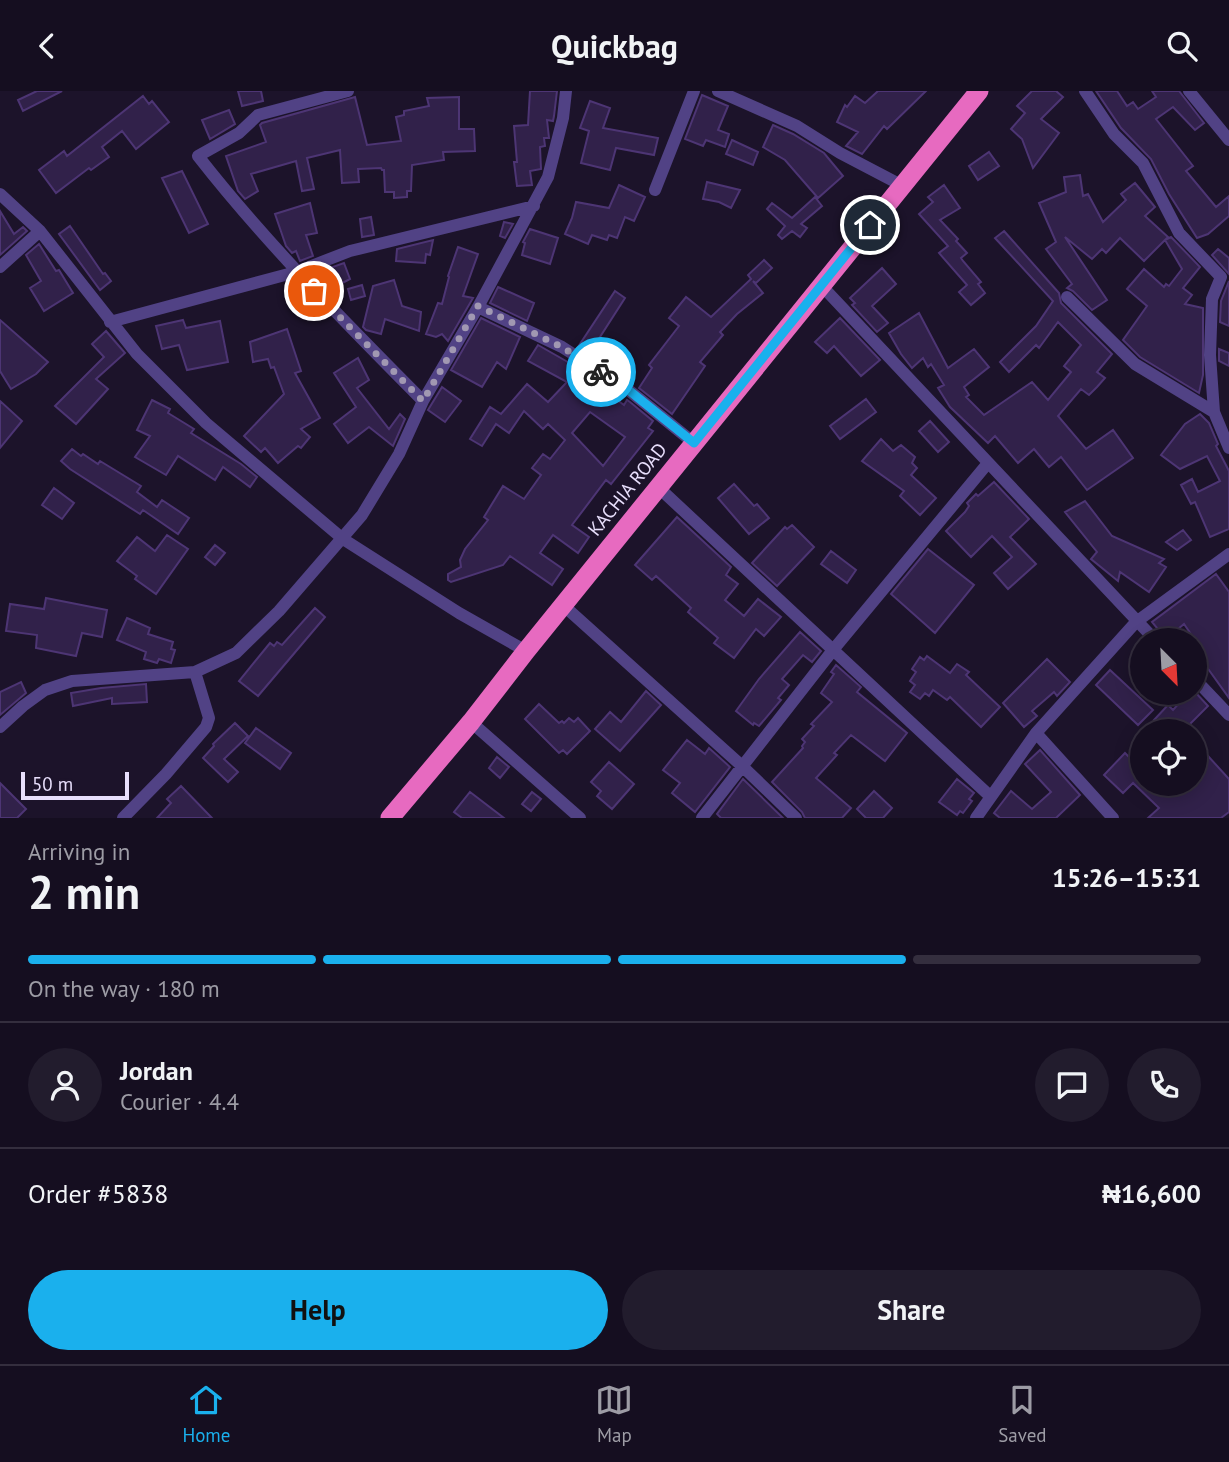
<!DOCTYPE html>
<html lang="en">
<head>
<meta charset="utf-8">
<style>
  :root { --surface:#150e20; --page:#221c2d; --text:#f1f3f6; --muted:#9d9ca5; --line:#342e3e; --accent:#1ab0ed }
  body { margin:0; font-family:"PT Sans",sans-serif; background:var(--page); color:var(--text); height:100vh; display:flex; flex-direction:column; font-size:26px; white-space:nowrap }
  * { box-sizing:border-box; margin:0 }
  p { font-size:23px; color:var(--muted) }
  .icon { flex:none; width:38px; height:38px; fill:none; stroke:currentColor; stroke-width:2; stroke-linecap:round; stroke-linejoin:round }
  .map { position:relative; height:727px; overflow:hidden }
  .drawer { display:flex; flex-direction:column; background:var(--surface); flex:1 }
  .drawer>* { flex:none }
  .needle { width:46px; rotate:156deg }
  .fabs { position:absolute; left:1130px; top:537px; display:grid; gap:14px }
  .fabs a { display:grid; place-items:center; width:77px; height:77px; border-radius:50%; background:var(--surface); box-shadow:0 4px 18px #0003,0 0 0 2px var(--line); font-size:35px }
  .scale { position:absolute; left:21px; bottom:18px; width:108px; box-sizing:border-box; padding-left:7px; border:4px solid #e8dffc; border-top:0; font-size:19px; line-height:24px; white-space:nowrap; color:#e8dffc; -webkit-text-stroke:5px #1c132a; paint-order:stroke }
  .pin { position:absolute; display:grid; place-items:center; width:60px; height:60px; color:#fff; margin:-30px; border:4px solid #fff; border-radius:50%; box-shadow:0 2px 7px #0007 }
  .courier { position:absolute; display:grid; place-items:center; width:70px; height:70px; margin:-35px; border:5px solid #1ab0ed; border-radius:50%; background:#fff; color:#222; box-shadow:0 2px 9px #0007 }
  .head em { font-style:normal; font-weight:800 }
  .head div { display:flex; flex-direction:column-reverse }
  .head { display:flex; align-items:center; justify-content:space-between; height:119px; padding:0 28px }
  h1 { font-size:46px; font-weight:800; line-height:52px }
  .bar { display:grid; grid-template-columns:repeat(4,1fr); gap:10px 7px; align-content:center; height:84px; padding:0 28px }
  .bar i { height:9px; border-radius:5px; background:var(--line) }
  .bar .selected { background:var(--accent) }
  .bar p { grid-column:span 4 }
  .line { display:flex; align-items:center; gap:18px; padding:0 28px; border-top:2px solid var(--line) }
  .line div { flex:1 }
  .round { display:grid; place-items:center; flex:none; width:74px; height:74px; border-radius:37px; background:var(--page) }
  .action { display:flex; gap:14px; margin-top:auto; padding:14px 28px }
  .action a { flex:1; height:80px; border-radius:42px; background:var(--accent); color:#111; font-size:28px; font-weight:800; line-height:80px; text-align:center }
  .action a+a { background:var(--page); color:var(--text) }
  header { display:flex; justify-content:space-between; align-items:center; height:91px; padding:0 28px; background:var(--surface); font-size:32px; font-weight:800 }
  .tabs { display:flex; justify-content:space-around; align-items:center; height:98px; border-top:2px solid var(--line); background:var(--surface); font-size:19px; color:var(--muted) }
  .tabs a { display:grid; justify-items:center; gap:4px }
  .tabs .selected { color:var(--accent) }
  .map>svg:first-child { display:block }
  .building { fill:#31214a; stroke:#4d3574; stroke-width:2; fill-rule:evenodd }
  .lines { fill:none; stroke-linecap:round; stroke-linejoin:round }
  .minor { stroke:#514285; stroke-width:12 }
  .trunk { stroke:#e76ac0; stroke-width:19 }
  .done { stroke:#a198b2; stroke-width:7; stroke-dasharray:0 12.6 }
  .route { stroke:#1ab0ed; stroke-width:9 }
  .labels { text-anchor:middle; stroke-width:5; stroke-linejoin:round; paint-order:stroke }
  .street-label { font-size:19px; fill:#e8dffc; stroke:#1c132a }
</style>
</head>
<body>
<header><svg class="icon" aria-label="back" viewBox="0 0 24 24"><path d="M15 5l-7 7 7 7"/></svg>Quickbag<svg class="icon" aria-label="search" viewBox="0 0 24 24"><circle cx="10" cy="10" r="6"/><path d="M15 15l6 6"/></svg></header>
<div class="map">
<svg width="1229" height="727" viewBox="0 0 1229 727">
  <rect width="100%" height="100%" fill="#1c132a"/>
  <!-- building -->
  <path class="building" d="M37 0H62L23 20 18 9Z
    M238 0H261L263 10 242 15Z
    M530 0H557L554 25 553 30 547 29 549 47H544L545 55 540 56 541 78 530 80 532 94 517 95 514 71H517L514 35 528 34Z
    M878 0H926L887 38 884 35 862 63 846 55 858 41 837 31 845 14 847 16 855 5 865 12Z
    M1032 0H1056L1063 6 1041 28 1059 42 1033 77 1022 48 1011 38 1025 22 1017 15Z
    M1096 0H1117L1127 15 1133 11 1138 18 1156 6 1152 0H1179L1204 32 1195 39 1173 16 1156 28 1193 75 1186 80 1216 116 1229 105V125L1208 143 1197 147 1169 103 1151 68 1121 37Z
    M702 4 728 15 718 39 729 43 725 56 706 49 703 55 685 48Z
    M143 5 149 13 152 10 169 31 136 58 122 40 102 56 109 66 91 79 89 77 56 102 39 79 64 60 67 65Z
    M355 6 367 54 401 50 396 26 404 24V20L429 15 427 7 459 6V38H474L475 60 443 61 444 69 412 74 411 100H407V106L394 107V101H385L384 79H382L381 77 358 78 359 91 342 92 340 59 307 67 314 98 302 100 296 70 251 83 258 100 245 108 238 100 226 65 266 51 260 34 262 32Z
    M590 10 610 17 603 37 658 47 654 64 616 57 610 79 581 72 589 40 580 37Z
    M229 19 235 33 210 48 202 29Z
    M773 34 793 43 824 62 843 85 818 107 785 69 763 56Z
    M732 49 758 61 753 74 726 63Z
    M989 61 999 75 978 89 969 75Z
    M182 80 208 133 189 142 162 87Z
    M1080 84 1083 105 1088 103 1103 131 1126 109 1121 103 1135 92 1155 116 1145 125 1168 146 1144 170 1120 147 1106 162 1102 158 1092 168 1065 146 1107 209 1092 219 1073 200 1067 197 1072 193 1046 158 1056 151 1039 112 1066 101 1064 86Z
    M707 91 740 99 731 117 719 111 703 108Z
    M619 94 645 106 634 130 625 126 617 147 609 144 607 149 592 144 588 153 565 143 572 127 576 111 609 117Z
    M944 94 960 117 940 129 958 148 956 150 967 162 961 167 963 170 981 191 978 193 985 202 971 214 959 201 967 194 939 162 948 155 919 123 933 111 928 106Z
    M815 106 822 115 801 133 807 137 800 146 792 140 782 148 778 144 785 135 767 118 772 112 792 127Z
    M310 112 317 142 306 144 313 165 300 170 296 160 292 162 286 155 275 123Z
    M0 120 14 143 23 136 27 140 0 164Z
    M371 126 374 144 362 146 360 128Z
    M504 131 513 133 505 147 500 145Z
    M70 135 103 183 105 182 111 190 100 199 59 143Z
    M530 138 558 147 550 173 522 164 525 152 523 151Z
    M1004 140 1059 202 1061 212 1112 263 1097 281 1105 287 1097 296 1089 304 1081 298 1058 325 1086 358 1113 339 1133 367 1087 399 1061 366 1049 376 1034 358 1018 372 995 345 988 352 950 316 938 297 944 294 931 273 928 276 923 267 912 277 901 263 889 242 919 222 948 277 974 258 989 276 964 296 969 304 966 306 984 324 1032 291 1048 309 1071 281 1064 275 1081 254 1058 231 1039 257 1036 254 1009 281 1000 271 1036 235 1053 210 995 147Z
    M1171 146 1200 176 1183 197 1192 204 1185 213 1203 217V284L1199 302 1140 266 1123 249 1147 215 1127 198 1144 178 1164 196 1166 193 1169 195 1182 178 1165 149Z
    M433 149 430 164 426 163 425 172 396 170 397 158Z
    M39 153 56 180 59 179 73 202 44 220 30 197 41 190 26 164Z
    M458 156 478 163 463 205 473 207 448 250 442 243 436 246 426 243 438 212 442 213 449 186 448 185Z
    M1218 158 1229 167V183L1212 164Z
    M764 169 772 177 756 192 753 190 763 202 737 223 720 241 723 244 700 271 705 275 672 323 639 297 652 277 649 274 679 235 669 227 686 206 711 226 751 188 748 184Z
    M344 172 350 188 331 198 324 179Z
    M882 177 896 193 872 215 888 232 877 241 852 214 855 212 850 207Z
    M394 189 402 215 421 221 419 240 385 228 381 243 366 239 363 236 373 195Z
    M1229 190V235L1220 231 1221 210Z
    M362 194 365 205 351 209 348 198Z
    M498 196 534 212 527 230 490 212Z
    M615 200 625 207 589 263 578 256Z
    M481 227 520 246 506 278 497 271 482 296 451 279Z
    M840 227 880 269 861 285 834 255 827 262 815 251Z
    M0 229 48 271 36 283 11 298 0 280Z
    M183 229 186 237 220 230 228 271 187 279 179 254 162 258 156 235Z
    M287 238 301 280 295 282 320 327 301 338 310 346 301 357 298 355 278 372 265 357 261 361 244 345 284 303 274 276 271 277 268 268 253 271 250 251Z
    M106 240 125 262 96 288 108 298 76 333 55 315 104 266 92 253Z
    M538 254 587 282 609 303 624 314 627 309 630 311 653 330 648 337 653 340 611 393 606 389 572 434 589 446 578 462 553 444 540 462 563 478 552 494 510 465 503 474 451 491 448 489V483L461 476 460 469 465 458 488 429 484 426 503 395 524 408 541 384 532 377 543 363 550 368 565 349 548 333 543 338 524 320 509 342 496 333 482 355 470 348 490 316 501 323 527 293 548 311 567 291 528 270ZM590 321 625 346 603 375 572 342Z
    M1219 258 1229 262V275L1219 270Z
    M358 267 369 289 357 297 389 338 400 323 405 328 393 355 369 336 348 352 334 333 356 316 334 282Z
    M442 296 461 310 445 331 428 319Z
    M866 308 876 321 840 348 830 335Z
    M152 309 170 318 168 322 194 338 191 342 241 373 257 386 250 396 223 376 215 389 178 365 166 384 135 366 150 345 137 339Z
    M0 310 22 330 0 357Z
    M1200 323 1209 332 1218 353 1216 355 1229 380V438L1210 446 1195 411 1191 413 1181 394 1192 388 1198 401 1220 390 1207 365 1180 378 1161 364 1185 333Z
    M930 330 949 351 938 361 919 340Z
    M881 348 893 360 901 354 915 366 912 372 917 377 911 384 936 407 920 424 900 405 904 400 862 370Z
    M72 358 81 365 83 363 98 373 100 370 141 395 137 401 157 416 162 409 189 427 178 443 143 419 140 423 70 378 61 370Z
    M994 391 1029 428 1010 446 1036 473 1008 498 994 482 1012 466 992 445 971 466 946 440 965 421 969 415 967 412 976 403 978 405Z
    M734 393 754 415 757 413 769 427 749 443 718 407Z
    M54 397 74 412 62 428 42 414Z
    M1085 410 1112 445 1164 468 1159 472 1166 476 1149 501 1120 481 1118 490 1091 468 1097 461 1065 421Z
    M677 426 731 476 726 484 738 493 725 509 744 525 758 508 781 526 764 545 756 538 734 567 714 552 718 547 688 521 691 517 656 485 652 489 635 474Z
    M792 434 814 456 777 495 752 472 785 436 787 438Z
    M1183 439 1191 449 1177 459 1166 451Z
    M167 444 188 458 156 503 135 488 137 485 117 470 137 446 155 460Z
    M215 454 225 462 215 474 205 466Z
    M928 458 974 494 935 542 891 503Z
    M831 460 856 479 847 492 821 473Z
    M1216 483 1229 501V607L1206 575 1200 581 1195 579V549L1184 533 1166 548 1152 531Z
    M46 507 107 519 102 546 82 542 76 565 36 557 37 544 6 540 10 513 44 518Z
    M315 517 325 526 258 605 239 590 270 552 274 555 277 551 282 554Z
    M127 527 150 537 148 543 173 551 171 558 175 559 171 572 159 568 157 572 144 568 146 561 117 549Z
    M800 541 821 560 812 571 803 564 782 588 789 594 778 607 781 609 759 635 754 632 753 634 736 620 759 588Z
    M927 565 950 582 957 573 969 581 966 584 1000 616 981 636 950 606 947 609 933 599 929 605 925 602 920 608 910 601 915 594 910 590 916 581 912 578 920 566 924 569Z
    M1047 568 1070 591 1057 605 1054 601 1032 620 1037 625 1024 636 1003 612Z
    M836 574 861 596 857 601 907 642 885 670 851 644 834 662 837 664 816 687 851 717 842 727H805L802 721 772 691 803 657 802 655 805 651 802 648 814 635 811 633 832 611 821 602 834 583 831 581Z
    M1110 579 1153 619 1138 634 1096 594Z
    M21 591 26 602 0 624V601Z
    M146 593 147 611 112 613V607L73 615 71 602 101 597Z
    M646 600 661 614 620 660 595 638 610 621 621 631Z
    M1188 602H1196L1208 615 1183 640H1165L1154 629 1168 614 1173 619Z
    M539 613 559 632 562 630 564 632 569 627 574 631 578 627 590 640 567 663 563 659 559 662 525 628Z
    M235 632 248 645 224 668 238 681 228 691 203 667 214 655 213 653Z
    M256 637 291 662 280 678 245 652Z
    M687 649 705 663 709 657 730 676 695 721 672 702 680 692 663 679Z
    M1143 658V693H1195V677L1208 665 1229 688V721L1221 727H1148L1159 717 1133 692 1123 702 1104 684 1125 662 1132 669Z
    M1040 659 1080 704 1056 727H1000L994 722 1011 700 1032 718 1051 701 1025 673Z
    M497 666 509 676 500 687 489 677Z
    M609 671 634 693 612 718 597 705 601 700 591 691Z
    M743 688 783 727H721L717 723Z
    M957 688 974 702 969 708 972 710 963 722 960 720 957 724 939 711Z
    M0 692 26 718 17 727H0Z
    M181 695 212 727H157L171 712 167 708Z
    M874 700 892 717 883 727H866L857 718Z
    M470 701 504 727H462L454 721Z
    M532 701 541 708 531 720 522 713Z"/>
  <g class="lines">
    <!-- minor -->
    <path class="minor" d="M348 0 258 24 239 42 198 65C266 152 345 231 423 310
      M718 0 797 35 840 62 903 95
      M1085 0 1114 43 1143 72 1179 142 1221 186 1212 208 1210 264 1214 321 1229 357
      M1189 0 1229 49
      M655 99 694 0
      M0 103 40 140 137 263 206 332 343 448 459 522 526 560
      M0 176 40 140
      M821 194 1156 550
      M1067 206 1135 273 1214 321
      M478 216 562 256 626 297 694 352
      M110 231 296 181 350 160 534 115
      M658 396 991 706
      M563 514 742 675 796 727
      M1195 588 1229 624
      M471 631 580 727
      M0 636 23 615 45 599 72 590 195 581 236 562 279 520 362 424 399 363 423 310 478 216 548 86 563 27 566 0
      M1036 642 1113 727
      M123 727 166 683 206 636 209 627 195 581
      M702 727 833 559 988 372
      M976 727 1036 642 1136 531 1229 463"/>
    <!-- trunk -->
    <path class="trunk" d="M390 727 471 631 526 560 979 0"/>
  </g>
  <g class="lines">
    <!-- done -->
    <path class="done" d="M314 200 423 310 478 215 562 256 601 281"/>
    <!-- route -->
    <path class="route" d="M601 281 626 297 694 352 870 134"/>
  </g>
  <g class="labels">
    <!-- street labels -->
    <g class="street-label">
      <text transform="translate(627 398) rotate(-51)" y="7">KACHIA ROAD</text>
    </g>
  </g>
</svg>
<div class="fabs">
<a><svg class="needle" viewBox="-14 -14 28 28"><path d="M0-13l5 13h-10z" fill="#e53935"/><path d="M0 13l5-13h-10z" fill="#9d9ca5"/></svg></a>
<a><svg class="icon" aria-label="locate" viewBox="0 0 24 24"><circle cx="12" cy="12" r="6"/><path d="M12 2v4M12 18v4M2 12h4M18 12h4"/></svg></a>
</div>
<div class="scale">50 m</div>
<div class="pin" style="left:314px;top:200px;background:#ea580c"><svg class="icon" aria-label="bag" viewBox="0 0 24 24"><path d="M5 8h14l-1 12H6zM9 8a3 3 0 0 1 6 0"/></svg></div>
<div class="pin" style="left:870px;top:134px;background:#1f2937"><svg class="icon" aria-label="home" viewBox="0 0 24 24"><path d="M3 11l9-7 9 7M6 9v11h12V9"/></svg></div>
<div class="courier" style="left:601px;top:281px"><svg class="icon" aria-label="bike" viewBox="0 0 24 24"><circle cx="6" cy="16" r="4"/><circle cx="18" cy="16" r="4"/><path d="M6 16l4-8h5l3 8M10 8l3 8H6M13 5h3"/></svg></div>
</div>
<section class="drawer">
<div class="head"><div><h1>2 min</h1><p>Arriving in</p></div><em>15:26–15:31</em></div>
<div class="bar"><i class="selected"></i><i class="selected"></i><i class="selected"></i><i></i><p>On the way · 180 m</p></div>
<div class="line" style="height:126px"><a class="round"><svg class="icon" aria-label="person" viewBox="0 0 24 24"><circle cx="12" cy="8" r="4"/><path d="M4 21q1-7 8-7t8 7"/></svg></a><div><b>Jordan</b><p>Courier · 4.4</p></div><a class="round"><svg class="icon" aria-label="chat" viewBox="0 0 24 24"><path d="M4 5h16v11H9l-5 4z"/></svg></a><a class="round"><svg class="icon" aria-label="phone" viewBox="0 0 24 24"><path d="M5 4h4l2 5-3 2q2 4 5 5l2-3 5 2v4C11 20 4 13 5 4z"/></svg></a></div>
<div class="line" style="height:91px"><div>Order #5838</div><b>₦16,600</b></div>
<div class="action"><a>Help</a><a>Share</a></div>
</section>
<nav class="tabs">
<a class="selected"><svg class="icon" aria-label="home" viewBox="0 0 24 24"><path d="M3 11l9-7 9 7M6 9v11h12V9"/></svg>Home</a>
<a><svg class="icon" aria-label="map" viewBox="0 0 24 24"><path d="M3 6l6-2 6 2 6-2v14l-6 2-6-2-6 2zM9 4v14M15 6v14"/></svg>Map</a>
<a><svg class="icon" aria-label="saved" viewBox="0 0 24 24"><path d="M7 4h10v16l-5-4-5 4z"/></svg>Saved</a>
</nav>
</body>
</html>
